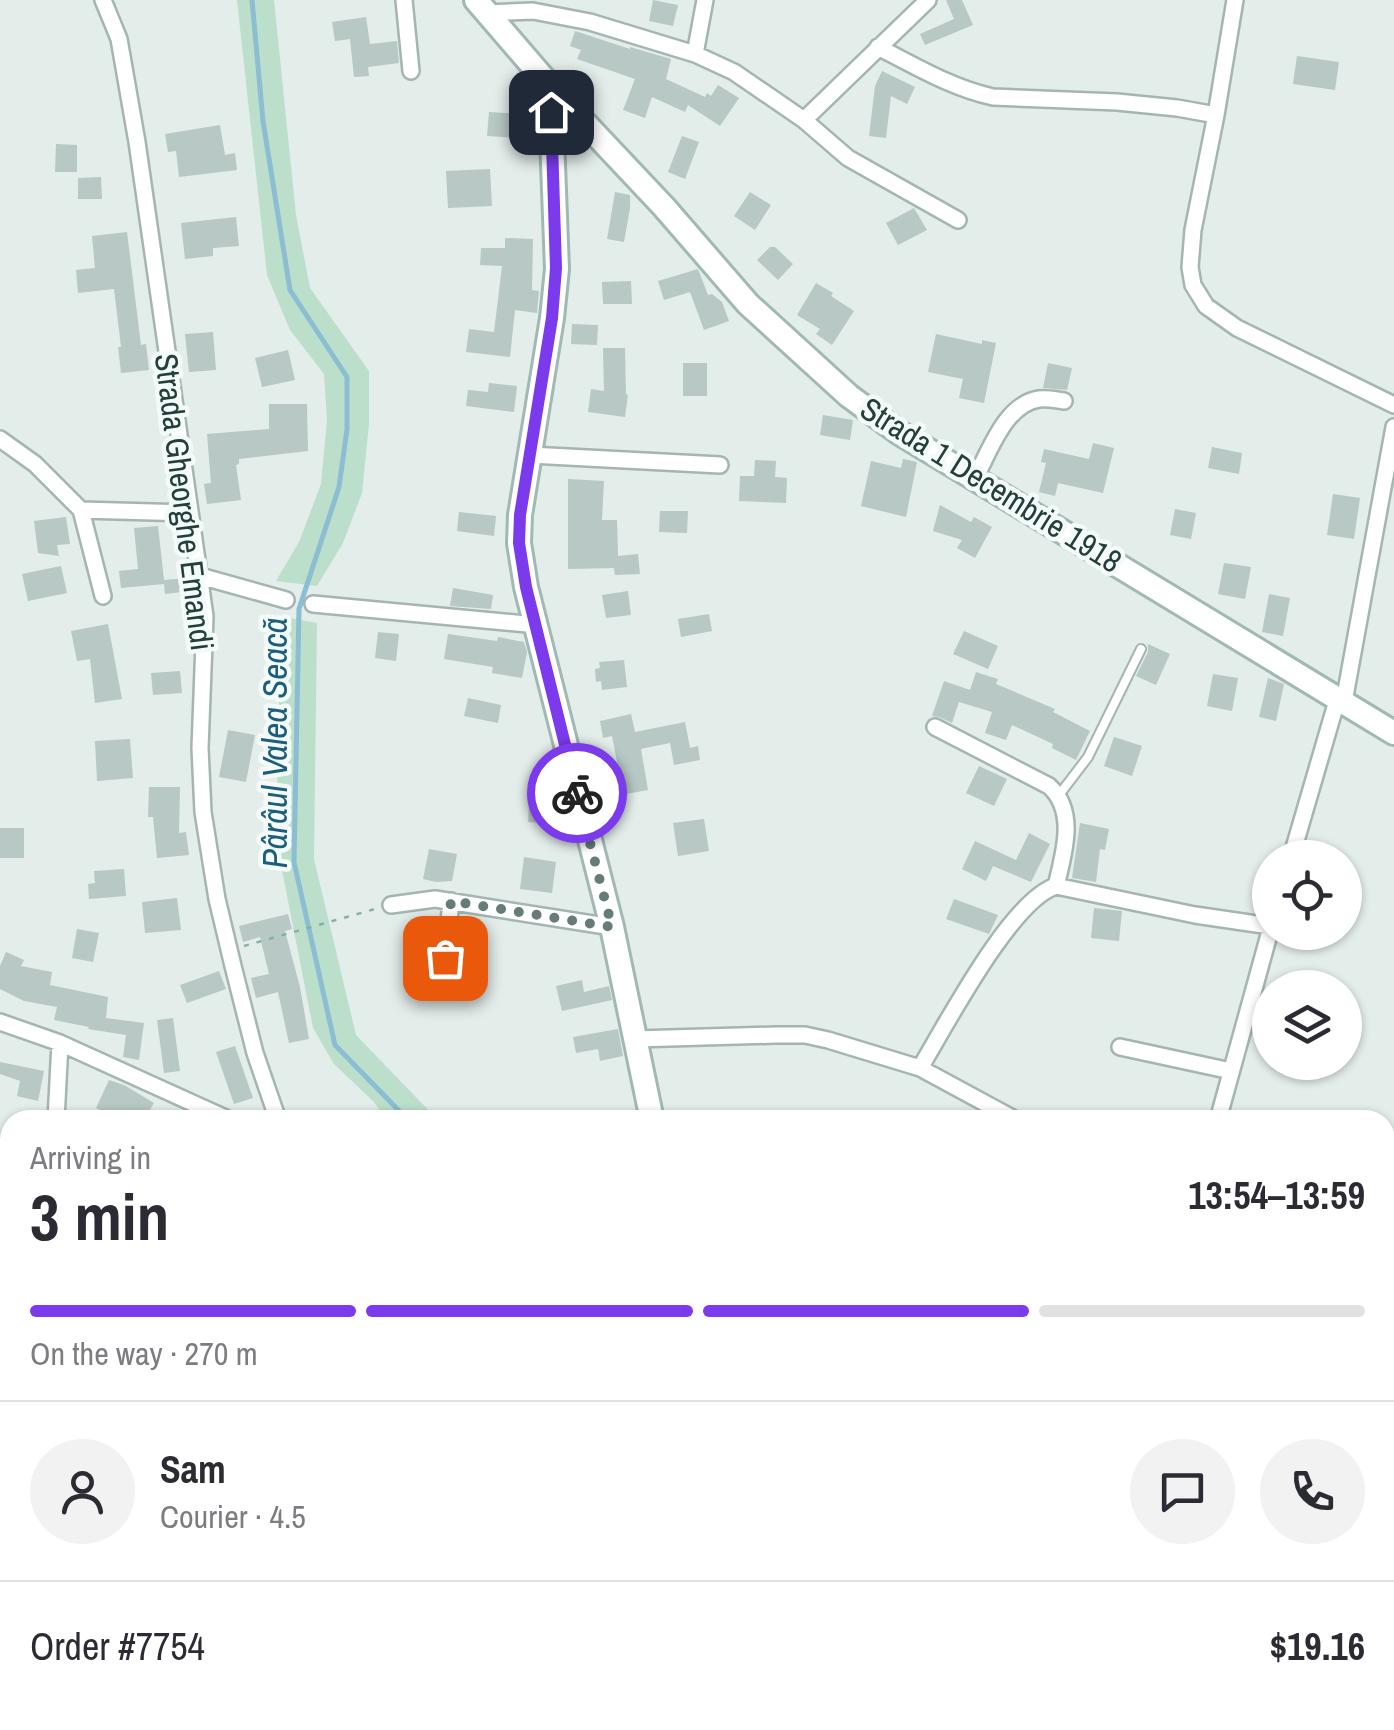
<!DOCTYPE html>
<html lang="en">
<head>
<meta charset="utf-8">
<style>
  :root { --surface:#fff; --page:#f2f2f3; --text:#2b2b33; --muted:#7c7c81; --line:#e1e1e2; --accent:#7c3aed }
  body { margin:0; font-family:"Archivo Narrow",sans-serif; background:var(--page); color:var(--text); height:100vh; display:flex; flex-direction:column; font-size:38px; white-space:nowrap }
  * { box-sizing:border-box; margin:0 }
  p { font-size:32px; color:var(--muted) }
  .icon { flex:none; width:55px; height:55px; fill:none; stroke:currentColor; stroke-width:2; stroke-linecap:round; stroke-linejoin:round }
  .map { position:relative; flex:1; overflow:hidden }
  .side { position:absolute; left:0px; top:1110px; width:1395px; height:620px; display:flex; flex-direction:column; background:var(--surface); border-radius:30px 30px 0 0; box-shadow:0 2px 8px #0004 }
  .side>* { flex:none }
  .tools { position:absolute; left:1252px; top:840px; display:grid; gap:20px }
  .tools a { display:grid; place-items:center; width:110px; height:110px; border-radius:50%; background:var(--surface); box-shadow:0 2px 8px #0004; font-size:50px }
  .pin { position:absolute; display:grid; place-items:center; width:85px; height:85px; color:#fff; margin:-42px; border-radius:20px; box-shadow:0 5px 15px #0006 }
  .courier { position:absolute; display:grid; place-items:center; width:100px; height:100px; margin:-50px; border:8px solid #7c3aed; border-radius:50%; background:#fff; color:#222; box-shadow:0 2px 12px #0007 }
  .headline em { font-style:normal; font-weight:700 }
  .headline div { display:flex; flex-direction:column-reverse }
  .headline { display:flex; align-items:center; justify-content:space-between; height:170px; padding:0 30px }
  h1 { font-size:65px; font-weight:700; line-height:75px }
  .bar { display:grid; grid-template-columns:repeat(4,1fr); gap:15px 10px; align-content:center; height:120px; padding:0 30px }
  .bar i { height:12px; border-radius:8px; background:var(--line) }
  .bar .selected { background:var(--accent) }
  .bar p { grid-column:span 4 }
  .line { display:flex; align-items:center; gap:25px; padding:0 30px; border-top:2px solid var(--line) }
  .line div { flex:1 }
  .round { display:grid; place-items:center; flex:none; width:105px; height:105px; border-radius:52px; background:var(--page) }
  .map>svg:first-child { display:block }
  .green { fill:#bcdfcb }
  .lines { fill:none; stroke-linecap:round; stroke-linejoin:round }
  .stream { stroke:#8bbdd3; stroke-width:5 }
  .building { fill:#b8c8c4 }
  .service-casing { stroke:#a5b5b2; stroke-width:12 }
  .minor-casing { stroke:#a5b5b2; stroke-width:20 }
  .secondary-casing { stroke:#a1b9b4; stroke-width:28 }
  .path { stroke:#83b1aa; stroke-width:2.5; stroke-dasharray:5 8; stroke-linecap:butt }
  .service { stroke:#fff; stroke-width:8 }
  .minor { stroke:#fff; stroke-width:15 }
  .secondary { stroke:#fff; stroke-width:22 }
  .done { stroke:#667c79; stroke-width:10; stroke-dasharray:0 18 }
  .route { stroke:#7c3aed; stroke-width:12 }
  .labels { text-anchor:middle; stroke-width:9; stroke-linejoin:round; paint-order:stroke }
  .street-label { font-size:32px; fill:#223f3c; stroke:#f4faf8 }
  .water-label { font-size:35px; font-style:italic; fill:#1b5e7d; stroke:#f4faf8 }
</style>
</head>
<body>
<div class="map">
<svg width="1394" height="1730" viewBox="0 0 1394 1730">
  <rect width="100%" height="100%" fill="#e3edea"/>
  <!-- green -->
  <path class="green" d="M237 0H274L296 215 310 288 369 371V424L362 493 343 543 317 586 276 581 299 542 321 484 327 420 324 374 290 330 267 275Z
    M279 616 317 623 314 859 356 1035 438 1120H387L374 1102 334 1064 313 1028 279 855 277 762 280 670Z"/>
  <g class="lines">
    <!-- stream -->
    <path class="stream" d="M252 0 263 121 290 290 347 377V429L339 487 299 609 294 862 335 1045 408 1120
      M792 1720 794 1730"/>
  </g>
  <!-- building -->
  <path class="building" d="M653 0 678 5 673 26 649 21Z
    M946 0H962L973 25 925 45 920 34 954 19Z
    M366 17 370 44 397 41 399 63 368 67 369 76 354 77 350 39 335 41 332 22Z
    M575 31 630 49V47L671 59 666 79 705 97 707 93 711 96 718 85 739 98 720 126 688 105 685 112 652 97 645 118 623 110 635 79 577 59 581 50 570 46Z
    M1297 56 1339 62 1335 90 1293 84Z
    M882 71 915 87 907 104 891 96 886 138 869 136 875 86Z
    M489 112 520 114 519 138 487 136Z
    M220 125 225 155 235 153 237 170 179 177 176 151 168 152 165 134Z
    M682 136 699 142 685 179 668 172Z
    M56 144 77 145V172H55Z
    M490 169 492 206 448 208 446 171Z
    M101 177 102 199H78V178Z
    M615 192 630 195V208L624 242 607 239Z
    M750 192 771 205 755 230 734 216Z
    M914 208 927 230 898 245 886 223Z
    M236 217 239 246 213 248V256L185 259 181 223Z
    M127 232 141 345 146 344 149 370 121 373 118 347H121L114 289 78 293 76 270 95 268 92 236Z
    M505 238 533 239 532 290 539 291 537 313 515 310 510 357 466 352 469 329 494 332 502 266 480 265 481 248H505Z
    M770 247H775L793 264 778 280 757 260Z
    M698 269 708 295 712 294 722 302 729 321 704 330 690 292 664 300 658 281Z
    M631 281 632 304H603L602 282Z
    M816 283 833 293 831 296 854 311 832 345 816 334 820 329 797 315Z
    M572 324 598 325 597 345 571 344Z
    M213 332 216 370 189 372 185 334Z
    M936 334 982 344V340L996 343 984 403 959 398 963 379 928 372Z
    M603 348H625L626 394 628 395 625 417 588 412 591 389 604 391Z
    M288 350 295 380 262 387 255 358Z
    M683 363H707V396H683Z
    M1048 363 1072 368 1067 390 1043 388Z
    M489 383 517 386 514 412 466 406 468 390 488 392Z
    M269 404H307L308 451 239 459V464L236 465 241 500 207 504 204 484 211 483 207 434 269 429Z
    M823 415 853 420 850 440 820 435Z
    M1093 443 1114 448 1103 493 1058 483 1055 496 1039 492 1046 463 1041 462 1044 449 1089 459Z
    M1212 447 1242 453 1239 474 1208 468Z
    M903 459 917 462 906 517 861 506 871 461 901 468Z
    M755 460 776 461 775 477 787 478 786 503 739 501 740 476H754Z
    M568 479 604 481 602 520H617L618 556 638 554 640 574 615 575 614 568 568 569Z
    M1333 494 1360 498 1354 539 1327 535Z
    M940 505 971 522 974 517 992 527 975 558 957 548 962 540 933 531Z
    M1175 509 1196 513 1191 539 1170 535Z
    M660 511H688L687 533 659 532Z
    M459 512 496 516 494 536 457 531Z
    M66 517 70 544 57 545 59 556 38 553 34 521Z
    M158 526 164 580 188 578 190 591 165 594 164 584 121 588 119 571 138 569 134 528Z
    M1224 563 1251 567 1245 599 1218 594Z
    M61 566 67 593 28 601 22 574Z
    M453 588 493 595 491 609 450 606Z
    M628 591 631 615 606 618 602 595Z
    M1269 594 1290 598 1283 636 1262 632Z
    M709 614 712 631 681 637 678 619Z
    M108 624 122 699 95 703 90 659 77 661 71 631Z
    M964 631 998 646 988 669 953 654Z
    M378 632 399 634 396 661 375 658Z
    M448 634 497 641 498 637 524 642 527 652 522 678 492 673 493 667 444 659Z
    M1148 644 1170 654 1156 685 1136 676 1148 652Z
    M624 660 627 687 602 690 601 681 596 682 595 669 600 668 599 662Z
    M180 671 182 693 153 695 151 673Z
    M976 672 998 679 996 684 1055 709 1053 712 1090 731 1076 760 1052 748 1053 744 1012 725 1006 740 985 733 992 712 959 702 952 723 939 717 932 716 944 681 970 690Z
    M1213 674 1238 678 1232 711 1207 706Z
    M1268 678 1284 684 1276 721 1259 717Z
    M468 698 501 705 498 723 464 716Z
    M631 714 635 732 685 722 690 748 698 746 700 760 674 765 670 743 641 749 648 790 604 798 599 770 618 767 612 736 603 738 600 721Z
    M228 730 255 735 246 782 219 777Z
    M1114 737 1142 746 1132 776 1104 766Z
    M130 739 133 778 97 781 95 741Z
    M979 766 1007 779 994 806 966 793Z
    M149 787H180L179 833 186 832 189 855 157 858 153 817H148Z
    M530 789 557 791 555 824 528 822Z
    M704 819 709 851 678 856 673 823Z
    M1080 823 1109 829 1105 850 1100 849 1096 882 1072 878Z
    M0 828H24V858H0Z
    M1029 833 1050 844 1031 882 993 866 986 881 962 869 975 841 1016 860Z
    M429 849 457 854 452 881 436 882 423 879Z
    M524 857 556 862 552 893 520 889Z
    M124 869 126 896 89 899 88 884 95 883 94 871Z
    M177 898 181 930 145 933 142 902Z
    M954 899 998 915 989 934 946 919Z
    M1094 908 1122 911 1119 941 1091 938Z
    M288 914 292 929 285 931 300 987 309 1039 289 1043 278 992 256 998 251 978 269 974 260 937 243 942 239 926Z
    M419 928H437L434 961 418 960Z
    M77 929 99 933 93 962 72 958Z
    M470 930 476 969 463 971 458 942 459 932Z
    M6 952 24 960 21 966 52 972 50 985 108 997 106 1018 144 1023 139 1060 123 1057 126 1035 88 1029 89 1027 54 1020 57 1007 24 1001 0 989V966Z
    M219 971 226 989 187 1003 180 985Z
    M582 980 584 992 609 986 612 1000 562 1011 556 986Z
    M173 1018 180 1071 164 1073 157 1020Z
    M618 1029 623 1056 600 1061 598 1049 576 1053 573 1037Z
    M235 1046 253 1098 234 1104 216 1052Z
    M0 1062 44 1071 38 1101 17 1096 20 1081 0 1074Z
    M109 1080 124 1085 154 1103 144 1120H121L96 1108Z"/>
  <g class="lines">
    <defs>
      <path id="service" d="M1059 795 1088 757 1141 649"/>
      <path id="minor" d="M103 0 119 39 137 142 205 616 200 748 203 812 217 899 233 966 255 1053 278 1120
        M404 0 411 71
        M1235 0 1216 115 1193 230 1190 267 1193 285 1206 306 1237 328 1394 405
        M487 13 533 11 590 22 695 54 734 72 804 120 848 158 958 220
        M878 47C915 66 952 88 993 97L1117 102 1177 108 1216 115
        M695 54 705 0
        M804 120 928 0
        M0 439 35 464 81 510 189 513
        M530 455 720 465
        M975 478C990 451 1005 404 1039 399 1047 398 1056 400 1064 401
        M81 510 103 596
        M200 576 286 600
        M313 604 537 625
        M1344 702 1394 427
        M935 727 1049 786C1077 811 1064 853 1056 886
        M1291 858 1338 697
        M391 905 435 899 612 927
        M442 991 451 901
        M0 1022 60 1043 230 1120
        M635 1039 776 1035H805L828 1040 920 1068 1016 1120
        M1120 1047 1231 1071
        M920 1068C946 1025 1011 900 1056 886L1195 915 1270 926
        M56 1120 60 1043
        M1218 1120 1270 931
        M0 1186 10 1194
        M1385 1198 1394 1149
        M0 1301 10 1309
        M1385 1448H1394
        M0 1520 10 1501
        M360 1720 364 1730
        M560 1720 562 1730
        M36 1730 41 1720
        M929 1730V1720
        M1249 1730 1250 1720"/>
      <path id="secondary" d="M476 0 550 86 664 207 748 304 849 396 898 432 1394 733
        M550 86 557 269 552 318 520 515 519 543 526 587 612 927 652 1120"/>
    </defs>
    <!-- service casing -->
    <use href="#service" class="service-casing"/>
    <!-- minor casing -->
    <use href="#minor" class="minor-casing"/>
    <!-- secondary casing -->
    <use href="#secondary" class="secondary-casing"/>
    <!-- path -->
    <path class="path" d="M244 946 375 909"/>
    <!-- service -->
    <use href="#service" class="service"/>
    <!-- minor -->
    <use href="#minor" class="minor"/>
    <!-- secondary -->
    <use href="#secondary" class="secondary"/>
  </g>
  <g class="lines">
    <!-- done -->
    <path class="done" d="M445 958 451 901 612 927 577 793"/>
    <!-- route -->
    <path class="route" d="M551 112 556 268 552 318 520 515 519 543 526 587 577 793"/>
  </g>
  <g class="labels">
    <!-- street labels -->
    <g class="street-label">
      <text transform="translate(991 485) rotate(32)" y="11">Strada 1 Decembrie 1918</text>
      <text transform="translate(184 502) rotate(83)" y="11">Strada Gheorghe Emandi</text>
    </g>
    <!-- water labels -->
    <g class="water-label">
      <text transform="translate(275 743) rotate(-90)" y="12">Pârâul Valea Seacă</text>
    </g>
  </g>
</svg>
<div class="tools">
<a><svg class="icon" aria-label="locate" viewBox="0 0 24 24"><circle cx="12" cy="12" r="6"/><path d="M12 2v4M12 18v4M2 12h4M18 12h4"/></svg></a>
<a><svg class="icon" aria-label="layers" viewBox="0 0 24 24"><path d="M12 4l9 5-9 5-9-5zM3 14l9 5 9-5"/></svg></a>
</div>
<div class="pin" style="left:445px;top:958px;background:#ea580c"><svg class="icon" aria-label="bag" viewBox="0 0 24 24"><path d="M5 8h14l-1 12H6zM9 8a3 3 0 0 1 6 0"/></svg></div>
<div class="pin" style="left:551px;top:112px;background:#1f2937"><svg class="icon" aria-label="home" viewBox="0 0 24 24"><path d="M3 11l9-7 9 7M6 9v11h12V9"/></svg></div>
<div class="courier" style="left:577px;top:793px"><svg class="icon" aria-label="bike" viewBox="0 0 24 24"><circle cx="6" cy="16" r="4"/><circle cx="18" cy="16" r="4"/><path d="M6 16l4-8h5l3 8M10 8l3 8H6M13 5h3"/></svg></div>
<section class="side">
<div class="headline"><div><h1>3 min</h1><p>Arriving in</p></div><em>13:54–13:59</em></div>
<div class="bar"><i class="selected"></i><i class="selected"></i><i class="selected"></i><i></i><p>On the way · 270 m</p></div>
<div class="line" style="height:180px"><a class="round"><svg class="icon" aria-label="person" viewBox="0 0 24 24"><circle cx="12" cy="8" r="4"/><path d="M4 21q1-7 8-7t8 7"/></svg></a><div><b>Sam</b><p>Courier · 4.5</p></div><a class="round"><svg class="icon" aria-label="chat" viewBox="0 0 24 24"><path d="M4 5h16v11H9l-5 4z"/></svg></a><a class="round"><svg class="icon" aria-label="phone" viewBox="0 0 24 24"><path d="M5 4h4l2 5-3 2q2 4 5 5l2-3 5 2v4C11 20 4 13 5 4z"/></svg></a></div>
<div class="line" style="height:130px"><div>Order #7754</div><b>$19.16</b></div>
</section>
</div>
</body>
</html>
